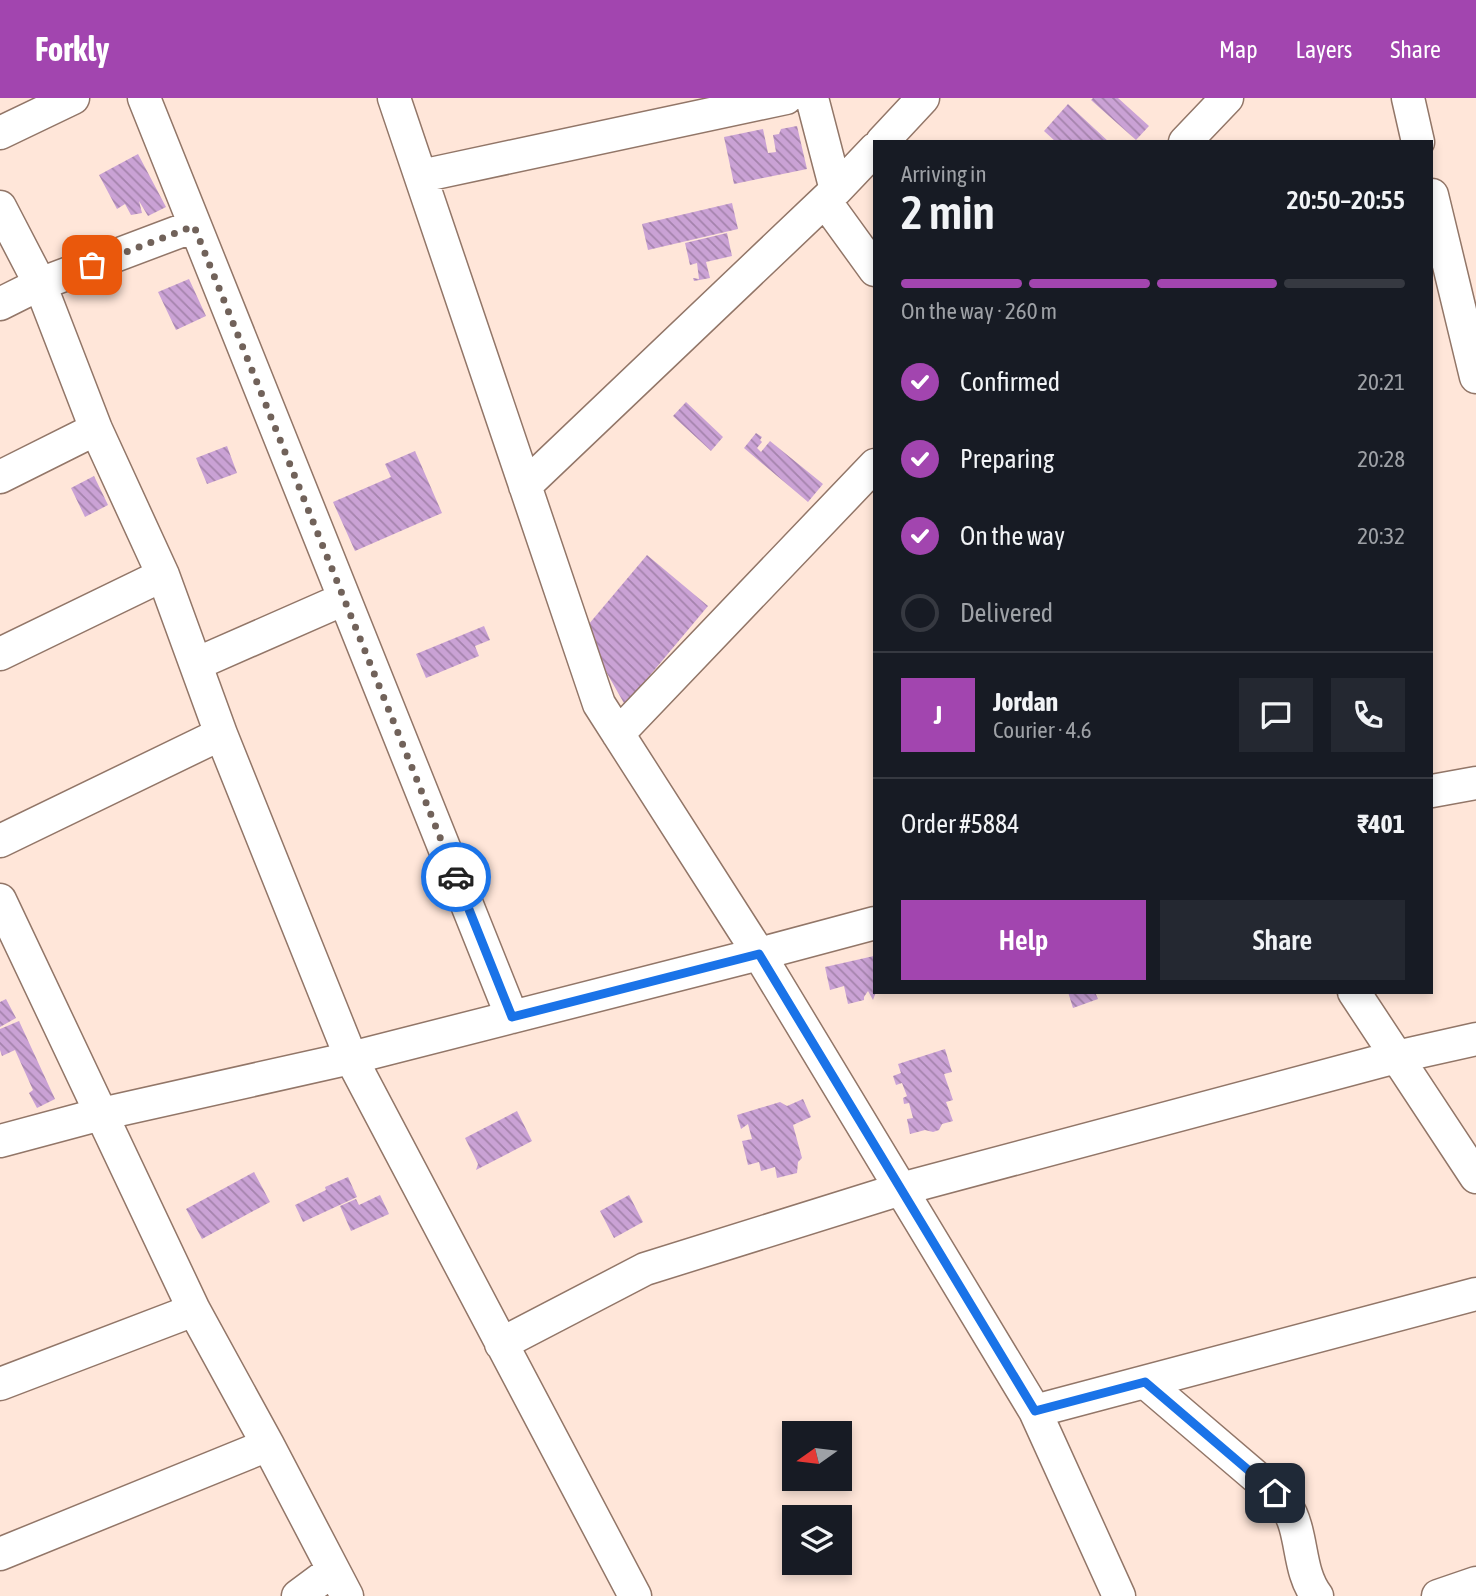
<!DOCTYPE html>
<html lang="en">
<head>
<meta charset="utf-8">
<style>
  :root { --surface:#171b24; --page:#242831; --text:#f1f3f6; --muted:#9ea1a6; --line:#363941; --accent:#a245af }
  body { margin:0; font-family:"Asap Condensed",sans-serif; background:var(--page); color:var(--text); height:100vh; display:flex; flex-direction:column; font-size:26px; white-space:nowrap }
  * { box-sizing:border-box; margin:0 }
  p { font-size:23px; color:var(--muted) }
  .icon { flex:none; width:38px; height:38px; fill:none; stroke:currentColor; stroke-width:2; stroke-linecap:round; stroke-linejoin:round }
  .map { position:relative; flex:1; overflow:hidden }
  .side { position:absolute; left:873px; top:42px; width:560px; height:854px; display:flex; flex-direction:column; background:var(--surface); border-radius:0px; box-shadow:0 4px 10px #0003 }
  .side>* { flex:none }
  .needle { width:46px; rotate:256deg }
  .tools { position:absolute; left:782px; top:1323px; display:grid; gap:14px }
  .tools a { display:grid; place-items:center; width:70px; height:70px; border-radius:0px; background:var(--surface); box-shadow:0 4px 10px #0003; font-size:35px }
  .pin { position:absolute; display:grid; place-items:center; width:60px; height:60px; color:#fff; margin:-30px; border-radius:14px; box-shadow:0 4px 10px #0006 }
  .courier { position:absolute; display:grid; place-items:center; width:70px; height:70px; margin:-35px; border:5px solid #1a73e8; border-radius:50%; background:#fff; color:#222; box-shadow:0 2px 9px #0007 }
  .summary em { font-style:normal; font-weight:600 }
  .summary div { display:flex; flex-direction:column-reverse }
  .summary { display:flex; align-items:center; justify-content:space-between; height:119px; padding:0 28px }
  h1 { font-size:46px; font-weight:600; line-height:52px }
  .bar { display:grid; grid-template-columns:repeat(4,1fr); gap:10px 7px; align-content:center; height:84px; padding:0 28px }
  .bar i { height:9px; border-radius:5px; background:var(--line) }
  .bar .current { background:var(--accent) }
  .bar p { grid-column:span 4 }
  .line { display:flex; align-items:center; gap:18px; padding:0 28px; border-top:2px solid var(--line) }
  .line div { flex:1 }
  .round { display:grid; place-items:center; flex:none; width:74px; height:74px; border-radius:0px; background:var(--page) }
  ol { padding:0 28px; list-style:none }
  li { display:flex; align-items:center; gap:21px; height:77px }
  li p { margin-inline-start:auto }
  li .icon { padding:7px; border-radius:50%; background:var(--accent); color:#fff; stroke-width:4 }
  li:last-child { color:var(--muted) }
  li i { width:38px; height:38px; border:4px solid var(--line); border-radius:50% }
  .primary-button { display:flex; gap:14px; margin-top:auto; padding:14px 28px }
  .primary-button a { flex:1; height:80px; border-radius:0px; background:var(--accent); color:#fff; font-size:28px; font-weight:600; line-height:80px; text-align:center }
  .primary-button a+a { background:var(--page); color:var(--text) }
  header { display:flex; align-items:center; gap:42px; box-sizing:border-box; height:98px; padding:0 35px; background:var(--accent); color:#fff }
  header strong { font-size:33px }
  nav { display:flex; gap:38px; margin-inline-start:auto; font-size:24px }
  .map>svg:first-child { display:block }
  .building { fill:url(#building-back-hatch) }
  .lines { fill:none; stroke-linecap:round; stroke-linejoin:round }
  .minor-casing { stroke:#927668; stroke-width:35 }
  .minor { stroke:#fff; stroke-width:32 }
  .done { stroke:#71625a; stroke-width:7; stroke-dasharray:0 12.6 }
  .route { stroke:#1a73e8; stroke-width:9 }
</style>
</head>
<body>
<header>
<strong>Forkly</strong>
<nav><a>Map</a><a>Layers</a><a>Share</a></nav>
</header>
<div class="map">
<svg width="1476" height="1498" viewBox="0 0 1476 1498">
  <defs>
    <pattern id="building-back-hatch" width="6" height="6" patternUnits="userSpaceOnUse" patternTransform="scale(1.75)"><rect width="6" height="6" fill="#caa2d5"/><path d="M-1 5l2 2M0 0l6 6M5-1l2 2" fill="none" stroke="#a483ac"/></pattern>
  </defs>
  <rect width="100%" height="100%" fill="#ffe6d9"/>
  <!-- building -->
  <path class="building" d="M1093 0H1118L1149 28 1136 42 1091 2Z
    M1068 6 1109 44H1056L1044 33Z
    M797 28 807 71 734 86 724 39 763 31 768 55 776 54 773 37 779 36 781 31Z
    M138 56 166 109 148 118 139 103 142 115 131 117 125 106 117 111 99 77Z
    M732 105 738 131 648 152 642 126Z
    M727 135 732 158 706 164 710 180 694 183 693 180 699 181 697 165 690 167 685 145Z
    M189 181 206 218 176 232 158 194Z
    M686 304 723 339 711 353 673 318Z
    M756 335 762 339 760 342 762 344 757 350 761 354 770 343 823 386 808 404 744 350Z
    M227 348 237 375 207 386 196 360Z
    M415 353 442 415 355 453 333 404 391 379 385 366Z
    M94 378 108 407 85 419 71 390Z
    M647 457 708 508 625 607 583 533Z
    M484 528 490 542 475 548 479 558 426 580 416 556Z
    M874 858 876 894 873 902 868 893 864 899V902L848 906 844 888 830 892 825 869Z
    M1068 894H1095L1098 901 1073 910Z
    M6 901 16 920 0 929V904Z
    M19 923 55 1001 37 1010 29 995 33 992 15 952 2 958 0 952V931Z
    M945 951 952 974 944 976 953 1002 946 1004 953 1023 942 1026 939 1032 933 1034 925 1032 910 1036 907 1021 913 1020 909 1005 904 1006 903 1000 907 998 902 985 896 987 893 978 901 975 898 966Z
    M803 1001 811 1019 793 1027 802 1060 798 1064 797 1075 777 1080 775 1069 761 1073 759 1064 748 1067 742 1043 752 1041 748 1026 741 1031 737 1017 780 1004 787 1008Z
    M517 1013 532 1043 476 1072 478 1066 465 1040Z
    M254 1074 270 1104 202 1141 186 1111Z
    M348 1079 357 1099 303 1124 295 1107 326 1092 325 1089Z
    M380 1097 389 1116 351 1133 340 1108 356 1101 359 1107Z
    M629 1097 643 1124 614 1140 600 1113Z"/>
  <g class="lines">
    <defs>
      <path id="minor" d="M144 0 512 919
        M394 0 599 606 759 856 1035 1313 1476 1196
        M812 0 836 92
        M1408 0 1418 44
        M0 35 73 0
        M882 44 923 0
        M1185 44 1227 0
        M421 78 786 0
        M1432 97 1476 279
        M825 103 875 172
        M0 109 40 186 96 331 163 477 221 636 351 960 635 1498
        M0 206 40 186 194 128
        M0 379 96 331
        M525 388 836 92 875 51
        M0 556 163 477
        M196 566 344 501
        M618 636 875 367
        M1432 693 1476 685
        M0 743 221 636
        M0 802 194 1212 268 1347 347 1498
        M1354 894 1476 1079
        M0 1043 101 1016 351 960 759 856 875 825
        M501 1246 645 1171 901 1091 1396 959 1476 941
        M1145 1284 1275 1395C1278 1399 1284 1403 1286 1407 1304 1435 1297 1472 1317 1498
        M0 1286 194 1212
        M1035 1313 1119 1498
        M0 1456 268 1347
        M298 1498 333 1472
        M1438 1498 1476 1485"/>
    </defs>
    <!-- minor casing -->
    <use href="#minor" class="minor-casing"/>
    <!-- minor -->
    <use href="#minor" class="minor"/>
  </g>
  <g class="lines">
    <!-- done -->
    <path class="done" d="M92 167 194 128 456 779"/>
    <!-- route -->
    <path class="route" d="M456 779 512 919 759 856 1035 1313 1145 1284 1275 1395"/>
  </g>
</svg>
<div class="tools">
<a><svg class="needle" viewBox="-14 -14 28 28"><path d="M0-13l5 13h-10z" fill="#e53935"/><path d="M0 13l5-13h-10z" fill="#9ea1a6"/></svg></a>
<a><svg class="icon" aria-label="layers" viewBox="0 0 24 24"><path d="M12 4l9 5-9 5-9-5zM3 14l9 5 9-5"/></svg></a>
</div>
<div class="pin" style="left:92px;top:167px;background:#ea580c"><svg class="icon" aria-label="bag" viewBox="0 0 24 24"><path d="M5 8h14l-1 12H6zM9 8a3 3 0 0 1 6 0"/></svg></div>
<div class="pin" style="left:1275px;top:1395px;background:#1f2937"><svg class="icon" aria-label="home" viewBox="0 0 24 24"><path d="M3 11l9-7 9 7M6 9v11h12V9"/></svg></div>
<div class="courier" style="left:456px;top:779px"><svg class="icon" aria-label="car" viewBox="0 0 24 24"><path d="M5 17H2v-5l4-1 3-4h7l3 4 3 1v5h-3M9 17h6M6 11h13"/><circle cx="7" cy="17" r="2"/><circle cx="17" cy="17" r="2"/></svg></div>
<section class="side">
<div class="summary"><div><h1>2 min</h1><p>Arriving in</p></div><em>20:50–20:55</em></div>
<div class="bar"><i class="current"></i><i class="current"></i><i class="current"></i><i></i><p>On the way · 260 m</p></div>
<ol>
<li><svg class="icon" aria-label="check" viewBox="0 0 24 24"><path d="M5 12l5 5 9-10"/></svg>Confirmed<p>20:21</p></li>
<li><svg class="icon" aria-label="check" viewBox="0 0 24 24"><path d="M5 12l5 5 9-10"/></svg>Preparing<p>20:28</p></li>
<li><svg class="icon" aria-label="check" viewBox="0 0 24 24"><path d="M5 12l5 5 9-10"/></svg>On the way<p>20:32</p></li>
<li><i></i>Delivered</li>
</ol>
<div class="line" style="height:126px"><b class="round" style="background:var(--accent);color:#fff">J</b><div><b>Jordan</b><p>Courier · 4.6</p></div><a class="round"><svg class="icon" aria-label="chat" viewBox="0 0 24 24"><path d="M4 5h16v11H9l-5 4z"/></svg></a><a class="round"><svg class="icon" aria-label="phone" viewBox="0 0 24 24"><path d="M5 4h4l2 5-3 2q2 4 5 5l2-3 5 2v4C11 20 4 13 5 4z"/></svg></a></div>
<div class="line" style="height:91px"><div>Order #5884</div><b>₹401</b></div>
<div class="primary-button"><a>Help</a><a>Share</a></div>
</section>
</div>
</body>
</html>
